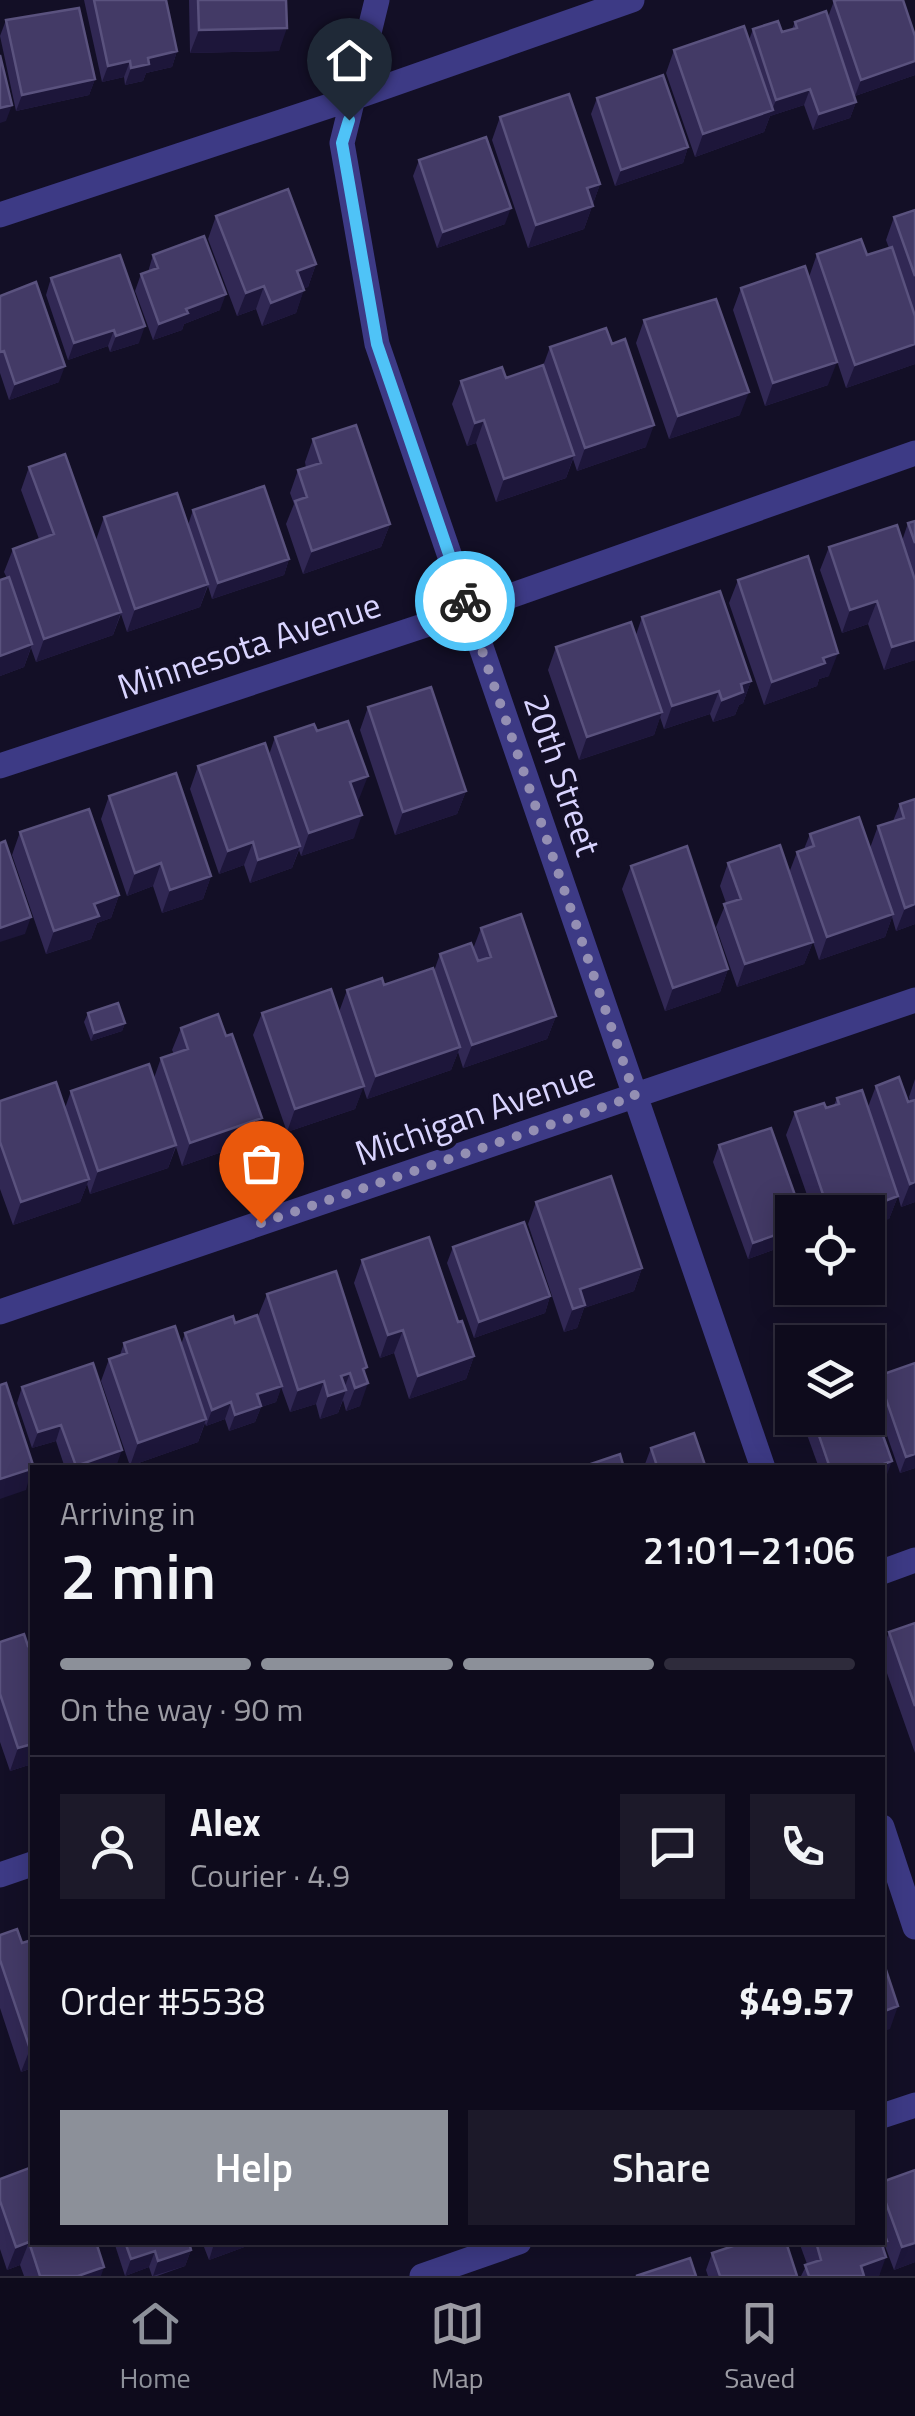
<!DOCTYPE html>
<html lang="en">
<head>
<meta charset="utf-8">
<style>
  :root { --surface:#0e0b1c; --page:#1c1929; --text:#f1f3f6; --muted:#9b9ba3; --line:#2e2b3b; --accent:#8c9099 }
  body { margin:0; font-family:"Titillium Web",sans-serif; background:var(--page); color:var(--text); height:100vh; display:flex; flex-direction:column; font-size:38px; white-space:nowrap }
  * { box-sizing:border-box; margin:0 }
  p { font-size:32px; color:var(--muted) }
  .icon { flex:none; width:55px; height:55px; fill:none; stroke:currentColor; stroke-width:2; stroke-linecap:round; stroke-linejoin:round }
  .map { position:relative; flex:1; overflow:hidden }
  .drawer { position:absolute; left:30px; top:1465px; width:855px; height:780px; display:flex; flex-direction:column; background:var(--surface); border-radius:0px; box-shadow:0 5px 25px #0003,0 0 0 2px var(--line) }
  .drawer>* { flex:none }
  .controls { position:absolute; left:775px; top:1195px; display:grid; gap:20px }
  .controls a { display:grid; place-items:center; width:110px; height:110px; border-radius:0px; background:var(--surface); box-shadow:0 5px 25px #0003,0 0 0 2px var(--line); font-size:50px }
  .pin { position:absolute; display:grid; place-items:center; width:85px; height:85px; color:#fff; margin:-102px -42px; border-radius:50% 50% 50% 0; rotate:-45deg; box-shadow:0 0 10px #0007 }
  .pin .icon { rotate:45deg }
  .courier { position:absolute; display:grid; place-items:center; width:100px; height:100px; margin:-50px; border:8px solid #4fc3f7; border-radius:50%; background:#fff; color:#222; box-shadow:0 2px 12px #0007 }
  .overview em { font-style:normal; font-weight:600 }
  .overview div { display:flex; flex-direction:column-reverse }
  .overview { display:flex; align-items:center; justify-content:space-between; height:170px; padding:0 30px }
  h1 { font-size:65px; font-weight:600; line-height:75px }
  .bar { display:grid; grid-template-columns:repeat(4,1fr); gap:15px 10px; align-content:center; height:120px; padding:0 30px }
  .bar i { height:12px; border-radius:8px; background:var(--line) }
  .bar .on { background:var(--accent) }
  .bar p { grid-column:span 4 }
  .line { display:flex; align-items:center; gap:25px; padding:0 30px; border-top:2px solid var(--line) }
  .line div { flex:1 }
  .round { display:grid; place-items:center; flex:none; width:105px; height:105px; border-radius:0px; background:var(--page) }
  .primary-button { display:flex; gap:20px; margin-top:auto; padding:20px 30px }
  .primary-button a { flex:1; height:115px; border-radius:0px; background:var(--accent); color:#fff; font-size:40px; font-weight:600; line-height:115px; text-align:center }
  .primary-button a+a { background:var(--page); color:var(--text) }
  .tabs { display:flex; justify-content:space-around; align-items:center; height:140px; border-top:2px solid var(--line); background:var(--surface); font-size:28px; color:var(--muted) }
  .tabs a { display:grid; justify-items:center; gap:5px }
  .tabs .on { color:var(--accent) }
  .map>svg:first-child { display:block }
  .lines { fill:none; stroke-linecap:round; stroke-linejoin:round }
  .minor { stroke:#3d3a85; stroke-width:25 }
  .wall { fill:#312854 }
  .shaded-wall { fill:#1d163a }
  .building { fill:#433a66; stroke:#5a527e; stroke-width:2.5 }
  .done { stroke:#948fb3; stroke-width:10; stroke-dasharray:0 18 }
  .route { stroke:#4fc3f7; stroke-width:12 }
  .labels { text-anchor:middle; stroke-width:9; stroke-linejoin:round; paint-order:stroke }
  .street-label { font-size:35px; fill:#d9d4ff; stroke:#130f26 }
</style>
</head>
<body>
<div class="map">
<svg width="915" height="2276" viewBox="0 0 915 2276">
  <rect width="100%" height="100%" fill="#130f26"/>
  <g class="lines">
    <!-- minor -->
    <path class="minor" d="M377 0 342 143 377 344 763 1468
      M0 215 356 97 632 0
      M0 766 468 611 915 453
      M0 1312 915 1000
      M882 1572 915 1560
      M882 1827 915 1927
      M0 1875 32 1864
      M882 2116 915 2105
      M422 2276 519 2242"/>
  </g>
  <!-- wall -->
  <path class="wall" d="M84 0H166L177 51 172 67 146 73 143 81 125 85 124 77 102 82Z
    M189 0H286L279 51 190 53Z
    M834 1 915 36V75L855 96 828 17Z
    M6 20 95 79 89 95 16 111 0 36Z
    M795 22 856 102 850 118 813 130 804 105 770 116 764 132 695 157 666 73 674 50 749 40 753 29 782 32 792 29Z
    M597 98 688 147 683 163 615 186 591 114Z
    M500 117 600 184 584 229 528 248 492 140Z
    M419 160 505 224 437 248 413 176Z
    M915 210V364L846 388 809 277 817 254 867 255 889 248 886 240 894 217Z
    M216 216 316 264 308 287 304 288 296 313 262 326 256 309 237 316 208 239Z
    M153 255 220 310 184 324 182 330 153 340 135 291 141 274 148 272Z
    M51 278 139 343 110 352 108 346 68 360 46 295Z
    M741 288 828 385 765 406 733 310Z
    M0 296 59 382 9 400 0 373Z
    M644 320 740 415 669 439 636 343Z
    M550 347 646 447 577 471 573 459 566 478 496 502 476 443 467 446 452 404 461 381 506 378 543 366Z
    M313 439 390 524 381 547 303 574 286 524 294 504 290 493 298 470 306 468 305 462Z
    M29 467 96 540 104 517 188 525 193 510 289 559 284 575 212 599 208 586 200 607 127 632 121 614 113 635 36 662 31 648 24 667 0 676V580L7 578 4 572 13 549 39 539 21 490Z
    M915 521V660L884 670 868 624 842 633 820 570 829 547 902 541 908 523Z
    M738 580 829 676 819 679 817 686 764 705 729 603Z
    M642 617 751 681 743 703 739 705 735 715 713 722 710 714 664 729 660 717 654 735 579 760 548 670 556 647 636 635Z
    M368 707 466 791 457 814 395 835 360 730Z
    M317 731 359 799 357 800 354 838 301 856 299 850 292 868 250 883 244 865 219 874 190 789 198 766 269 755 275 737Z
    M109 796 211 876 203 899 162 913 153 886 127 896 101 819Z
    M915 799V924L896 931 892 917 885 937 819 960 813 942 804 964 737 987 716 927 726 903 720 886 728 863 789 873 797 852 804 849 810 834 870 848 878 826 893 821 900 804Z
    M20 832 119 895 111 918 97 923 91 939 46 954 12 855Z
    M631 866 728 969 720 992 665 1011 622 889Z
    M481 928 556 1016 547 1039 463 1068 458 1052 451 1070 367 1099 363 1087 355 1109 287 1132 253 1035 262 1013 339 1012 347 990 384 985 434 971 440 954 473 949Z
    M88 1013 125 1023 122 1031 91 1041 84 1022Z
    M181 1028 253 1141 182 1166 176 1147 168 1168 90 1194 87 1184 80 1202 13 1225 0 1189V1101L65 1108 71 1091 154 1078 161 1058 174 1054 172 1050Z
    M915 1079V1202L901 1207 898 1196 889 1219 868 1212H813L786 1135 795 1112 826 1108 834 1105 837 1098 868 1107 876 1086 908 1102H910L909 1097Z
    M719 1145 792 1212V1243L748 1259 713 1162Z
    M536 1202 642 1268 634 1291 584 1308 577 1328 564 1332 528 1224Z
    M453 1247 550 1296 545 1313 474 1338 447 1263Z
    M362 1260 474 1356 466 1379 409 1399 394 1353 380 1358 354 1283Z
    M267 1294 365 1373 360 1406 346 1411 343 1400 338 1413 320 1419 316 1404 290 1412 281 1387 276 1402 261 1407 255 1422 229 1431 225 1419 206 1426 205 1423 198 1442 130 1466 101 1381 109 1359 120 1355 124 1343 181 1345 185 1333 235 1323 272 1357 258 1316Z
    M878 1376 915 1468 900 1473 872 1392Z
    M22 1387 116 1467 65 1468 56 1441 32 1448 17 1403Z
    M811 1418H868L886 1477 882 1468H819L806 1432Z
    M651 1448 706 1468H646L645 1464Z
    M915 1623V1753L882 1659V1651L889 1632Z
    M0 1642 28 1646 32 1645V1764L10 1771 0 1742Z
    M17 1929 32 2068 21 2072 0 2008V1935Z
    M0 2179 97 2244 101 2276H24L20 2265 7 2270 0 2249Z
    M882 2182 915 2262 894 2270 885 2246 879 2276H801L807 2264 799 2242H882Z
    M114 2242H189L191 2250 185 2266 157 2276H152L149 2267 125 2276Z
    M202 2242H258L209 2260Z
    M712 2253 797 2276H708L706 2270Z"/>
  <!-- shaded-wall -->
  <path class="shaded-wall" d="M287 28 279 51 190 53 199 30Z
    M177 51 172 67 146 73 143 81 125 85 131 68 148 58Z
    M130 61 124 77 102 82 108 66Z
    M915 61V75L855 96 861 80Z
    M95 79 89 95 16 111 22 95Z
    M810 89 804 105 770 116 764 132 695 157 703 134 772 110 776 100Z
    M856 102 850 118 813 130 819 114Z
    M12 105 6 121 0 123V108Z
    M688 147 683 163 615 186 621 170Z
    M600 184 584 229 528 248 536 225 587 188Z
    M511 208 505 224 437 248 443 232Z
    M316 264 308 287 289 294 297 271Z
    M264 286 256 309 237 316 246 293Z
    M304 290 296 313 262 326 271 303Z
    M226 294 220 310 184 324 182 330 153 340 159 324 186 309Z
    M145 326 139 343 110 352 116 336Z
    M114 330 108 346 68 360 74 343Z
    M915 344V364L846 388 855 365Z
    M837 362 828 385 765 406 773 383Z
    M65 366 59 382 9 400 15 384Z
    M749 392 740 415 669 439 678 416Z
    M484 420 476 443 467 446 475 423Z
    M654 425 646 447 577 471 585 448Z
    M574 455 566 478 496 502 504 479Z
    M390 524 381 547 303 574 312 551Z
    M289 559 284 575 212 599 218 583Z
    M208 584 200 607 127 632 135 609Z
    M877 601 868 624 842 633 850 610Z
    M121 612 113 635 36 662 44 639Z
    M915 640V660L884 670 892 647Z
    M32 644 24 667 0 676V656Z
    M838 653 829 676 819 679 817 686 764 705 772 682 823 658Z
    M751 681 743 703 739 705 735 715 713 722 722 700 741 684Z
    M719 691 710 714 664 729 672 706Z
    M662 712 654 735 579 760 587 737Z
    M368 776 359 799 342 805 350 782Z
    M466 791 457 814 395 835 403 812Z
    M362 815 354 838 301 856 309 833Z
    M253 842 244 865 219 874 228 851Z
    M300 846 292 868 250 883 258 860Z
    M161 863 153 886 127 896 135 873Z
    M211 876 203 899 162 913 170 890Z
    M119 895 111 918 97 923 91 939 46 954 54 931 94 904Z
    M915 904V924L896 931 905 908Z
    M893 914 885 937 819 960 827 937Z
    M31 917 25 934 0 942V928Z
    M813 942 804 964 737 987 745 964Z
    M728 969 720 992 665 1011 673 988Z
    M556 1016 547 1039 463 1068 472 1045Z
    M125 1023 122 1031 91 1041 94 1033Z
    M460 1047 451 1070 367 1099 376 1076Z
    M364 1086 355 1109 287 1132 295 1109Z
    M262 1118 253 1141 182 1166 190 1143Z
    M176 1145 168 1168 90 1194 98 1171Z
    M89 1179 80 1202 13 1225 21 1202Z
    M915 1182V1202L901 1207 910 1184Z
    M898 1196 889 1219 868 1227V1212H856Z
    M792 1229V1243L748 1259 753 1243Z
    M642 1268 634 1291 584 1308 577 1328 564 1332 580 1289Z
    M550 1296 545 1313 474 1338 479 1322Z
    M403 1330 394 1353 380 1358 388 1335Z
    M474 1356 466 1379 409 1399 418 1376Z
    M367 1367 360 1386 368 1383 360 1406 346 1411 363 1369Z
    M350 1373 343 1391 346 1390 338 1413 320 1419 328 1396 341 1376Z
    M324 1381 316 1404 290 1412 298 1390Z
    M282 1386 276 1402 261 1407 255 1422 229 1431 235 1415 257 1394Z
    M231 1402 225 1419 206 1426 212 1410Z
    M206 1419 198 1442 130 1466 138 1443Z
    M61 1425 56 1441 32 1448 38 1432Z
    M122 1450 116 1467 75 1468 76 1466Z
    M915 1454V1468L900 1473 906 1457Z
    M892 1461 886 1477 882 1478V1468H873Z
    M32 1468 26 1490 0 1499V1479Z
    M32 1744V1764L10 1771 18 1748Z
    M898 2006 890 2029 882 2032V2012Z
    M32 2048V2068L21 2072 30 2049Z
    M887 2241 880 2259 886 2257 879 2276H857L861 2266 881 2242Z
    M29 2242 20 2265 7 2270 16 2247Z
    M219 2242H258L209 2260 214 2244Z
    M915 2243V2262L894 2270 902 2247Z
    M191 2250 185 2266 153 2276 158 2261Z
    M155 2251 149 2267 125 2276 131 2259Z
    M104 2267 101 2276H78Z"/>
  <!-- building -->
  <path class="building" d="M94 0H166L177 51 148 58 149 64 131 68 130 61 108 66Z
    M198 0H286L287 28 199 30Z
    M837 0H903L915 36V61L861 80 834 1Z
    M79 8 95 79 22 95 6 20Z
    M826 11 856 102 819 114 810 89 776 100 753 29 778 21 782 32 797 28 795 22Z
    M744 26 773 110 703 134 674 50Z
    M0 55 12 105 0 108Z
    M663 75 688 147 621 170 597 98Z
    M569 94 600 184 587 188 593 206 536 225 500 117Z
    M486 137 511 208 443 232 419 160Z
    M288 189 316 264 297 271 304 290 271 303 264 286 246 293 216 216Z
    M915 210V276L894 217Z
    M204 236 226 294 186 309 188 313 159 324 141 274 158 268 153 255Z
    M861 239 867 255 892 247 915 316V344L855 365 817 254Z
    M120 255 145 326 116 336 114 330 74 343 51 278Z
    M805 266 837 362 773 383 741 288Z
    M36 282 65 366 15 384 4 351 0 352V296Z
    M716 299 749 392 678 416 644 320Z
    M606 328 612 344 625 339 654 425 585 448 550 347Z
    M543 365 574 455 504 479 484 420 475 423 461 381 502 367 506 378Z
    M356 425 390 524 312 551 295 501 307 497 298 470 321 463 313 439Z
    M65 454 121 612 44 639 13 549 54 534 29 467Z
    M264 486 289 559 218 583 193 510Z
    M177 493 208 584 135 609 104 517Z
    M915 521V543L908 523Z
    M897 525 915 580V640L892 647 877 601 850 610 829 547Z
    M808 556 838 653 823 658 825 663 772 682 738 580Z
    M9 577 32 644 0 656V580Z
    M720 591 751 681 741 684 743 692 722 700 719 691 672 706 642 617Z
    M631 622 662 712 587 737 556 647Z
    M431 687 466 791 403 812 368 707Z
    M348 721 368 776 350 782 362 815 309 833 275 737 314 724 317 731Z
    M265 743 300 846 258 860 253 842 228 851 198 766Z
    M176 773 211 876 170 890 161 863 135 873 109 796Z
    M915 799V904L905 908 878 826 904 818 900 804Z
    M89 809 119 895 94 904 99 916 54 931 20 832Z
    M859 817 893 914 827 937 797 852 814 846 810 834Z
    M5 841 31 917 0 928V843Z
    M780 845 813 942 745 964 724 904 741 899 728 863Z
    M687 846 728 969 673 988 631 866Z
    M521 914 556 1016 472 1045 440 954 471 943 478 961 491 957 481 928Z
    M433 968 460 1047 376 1076 347 990 382 978 384 985Z
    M331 989 364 1086 295 1109 262 1013Z
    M118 1003 125 1023 94 1033 88 1013Z
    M218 1014 226 1036 232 1034 262 1118 190 1143 161 1058 188 1049 181 1028Z
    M149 1064 176 1145 98 1171 71 1091Z
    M899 1077 908 1102 915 1100V1182L910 1184 876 1086Z
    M56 1082 89 1179 21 1202 0 1142V1101Z
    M862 1090 898 1196 856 1212H829L795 1112 824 1103 826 1108 839 1104 837 1098Z
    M771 1128 801 1212H792V1229L753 1243 719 1145Z
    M611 1176 642 1268 580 1289 585 1305 573 1309 536 1202Z
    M524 1222 550 1296 479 1322 453 1247Z
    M429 1237 458 1322 462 1321 474 1356 418 1376 403 1330 388 1335 362 1260Z
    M336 1271 367 1367 363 1369 368 1383 355 1388 350 1373 341 1376 346 1390 328 1396 324 1381 298 1390 267 1294Z
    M257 1315 282 1386 257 1394 261 1406 235 1415 231 1402 212 1410 185 1333 233 1316 235 1323Z
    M175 1326 206 1419 138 1443 109 1359 127 1353 124 1343Z
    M93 1363 122 1450 76 1466 61 1425 38 1432 22 1387Z
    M915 1363V1454L906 1457 878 1376Z
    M6 1383 34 1468 0 1479V1385Z
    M868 1396H869L892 1461 873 1468H830L813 1418H868Z
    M694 1433 706 1468H654L657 1466 651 1448Z
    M620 1454 624 1468H579Z
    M915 1623V1706L889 1632Z
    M24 1634 28 1646 32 1645V1744L18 1748 0 1694V1642Z
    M17 1929 22 1943 32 1940V2048L30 2049 0 1960V1935Z
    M882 1958 898 2006 882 2012Z
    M32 2167V2242H96L104 2267 78 2276H40L29 2242 16 2247 0 2201V2179Z
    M915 2170V2243L902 2247 882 2192V2182Z
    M882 2227 887 2241 882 2242Z
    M125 2242H189L191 2250 158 2261 155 2251 131 2259Z
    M745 2242H786L797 2276H720L712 2253Z
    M816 2242H881L886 2257 861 2266 864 2276H809L805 2265 821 2260Z
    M690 2258 696 2276H636Z"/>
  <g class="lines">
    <!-- done -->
    <path class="done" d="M261 1223 635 1096 465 601"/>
    <!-- route -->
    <path class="route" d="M349 120 342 143 377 344 465 601"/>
  </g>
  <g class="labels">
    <!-- street labels -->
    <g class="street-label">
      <text transform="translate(249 646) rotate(-18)" y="12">Minnesota Avenue</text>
      <text transform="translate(562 775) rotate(71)" y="12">20th Street</text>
      <text transform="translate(475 1114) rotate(-19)" y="12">Michigan Avenue</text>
    </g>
  </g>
</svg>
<div class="controls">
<a><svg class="icon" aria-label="locate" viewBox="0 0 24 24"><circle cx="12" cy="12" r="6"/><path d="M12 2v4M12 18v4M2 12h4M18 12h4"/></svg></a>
<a><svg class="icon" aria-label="layers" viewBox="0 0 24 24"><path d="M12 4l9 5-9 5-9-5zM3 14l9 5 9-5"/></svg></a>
</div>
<div class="pin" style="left:261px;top:1223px;background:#ea580c"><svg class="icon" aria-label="bag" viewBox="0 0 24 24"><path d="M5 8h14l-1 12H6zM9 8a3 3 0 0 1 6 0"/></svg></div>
<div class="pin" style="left:349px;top:120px;background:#1f2937"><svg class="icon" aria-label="home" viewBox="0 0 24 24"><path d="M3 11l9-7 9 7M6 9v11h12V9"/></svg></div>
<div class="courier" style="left:465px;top:601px"><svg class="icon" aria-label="bike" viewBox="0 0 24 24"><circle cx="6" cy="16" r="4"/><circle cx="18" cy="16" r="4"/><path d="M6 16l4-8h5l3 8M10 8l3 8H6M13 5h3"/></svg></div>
<section class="drawer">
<div class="overview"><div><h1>2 min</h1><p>Arriving in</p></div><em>21:01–21:06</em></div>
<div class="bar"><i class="on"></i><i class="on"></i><i class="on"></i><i></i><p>On the way · 90 m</p></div>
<div class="line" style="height:180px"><a class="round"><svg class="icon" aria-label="person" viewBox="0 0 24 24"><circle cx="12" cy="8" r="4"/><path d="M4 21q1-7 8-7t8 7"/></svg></a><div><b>Alex</b><p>Courier · 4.9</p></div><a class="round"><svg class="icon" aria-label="chat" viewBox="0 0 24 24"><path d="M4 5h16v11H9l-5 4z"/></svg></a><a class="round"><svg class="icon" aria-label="phone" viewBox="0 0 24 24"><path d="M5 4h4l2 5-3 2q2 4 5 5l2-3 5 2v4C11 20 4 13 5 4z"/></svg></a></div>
<div class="line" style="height:130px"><div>Order #5538</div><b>$49.57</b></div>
<div class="primary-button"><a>Help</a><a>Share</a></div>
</section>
</div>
<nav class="tabs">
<a class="on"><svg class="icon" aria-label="home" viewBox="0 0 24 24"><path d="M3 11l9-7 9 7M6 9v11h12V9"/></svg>Home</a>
<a><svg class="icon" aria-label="map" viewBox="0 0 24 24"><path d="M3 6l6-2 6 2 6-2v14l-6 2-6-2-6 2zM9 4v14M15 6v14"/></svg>Map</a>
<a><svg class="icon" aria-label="saved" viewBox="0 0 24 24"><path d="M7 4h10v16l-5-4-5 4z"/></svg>Saved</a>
</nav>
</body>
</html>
